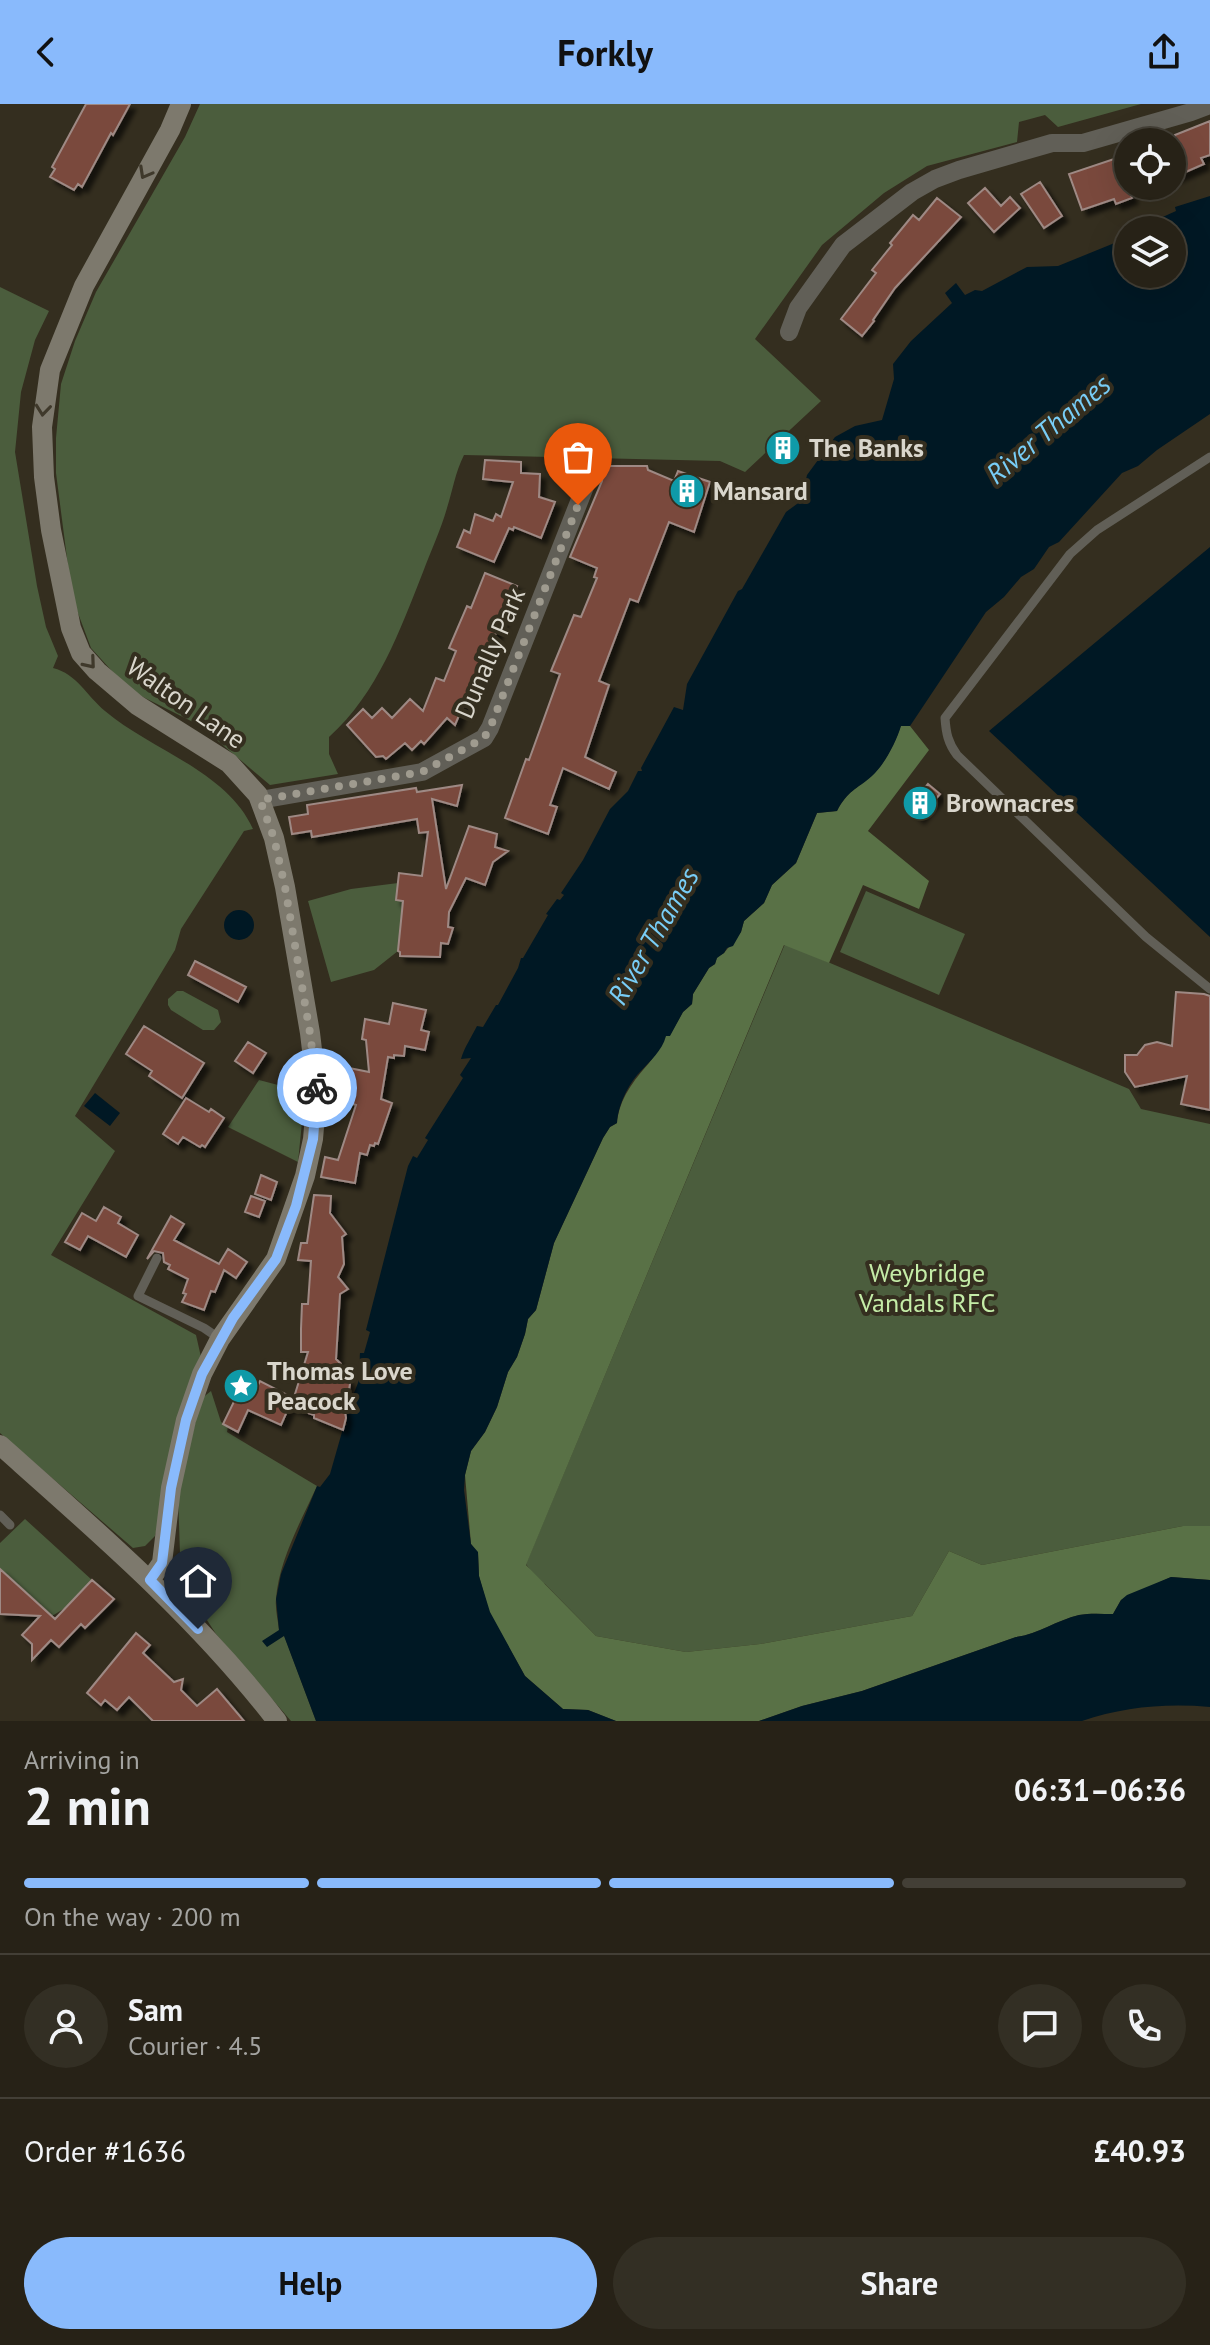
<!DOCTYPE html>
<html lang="en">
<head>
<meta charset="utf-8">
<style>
  :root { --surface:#272217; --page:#332f24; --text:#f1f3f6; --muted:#a4a4a1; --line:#433f36; --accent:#89bafc }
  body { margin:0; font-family:"PT Sans",sans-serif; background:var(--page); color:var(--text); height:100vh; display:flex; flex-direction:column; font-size:30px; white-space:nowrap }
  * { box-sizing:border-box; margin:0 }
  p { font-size:26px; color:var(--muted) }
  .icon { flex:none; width:44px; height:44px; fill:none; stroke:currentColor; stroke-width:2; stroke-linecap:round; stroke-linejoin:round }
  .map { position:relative; height:1617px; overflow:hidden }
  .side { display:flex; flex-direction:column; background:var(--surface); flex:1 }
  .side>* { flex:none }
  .fabs { position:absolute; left:1114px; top:24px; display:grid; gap:16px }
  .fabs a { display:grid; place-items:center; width:72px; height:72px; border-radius:50%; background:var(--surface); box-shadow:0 8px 32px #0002,0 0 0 2px var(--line); font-size:40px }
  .pin { position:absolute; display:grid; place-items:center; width:68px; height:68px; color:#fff; margin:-82px -34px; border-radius:50% 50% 50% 0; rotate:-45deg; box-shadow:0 0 8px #0007 }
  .pin .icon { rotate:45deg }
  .courier { position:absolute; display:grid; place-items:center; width:80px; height:80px; margin:-40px; border:6px solid #89bafc; border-radius:50%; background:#fff; color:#222; box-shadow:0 2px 10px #0007 }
  .head em { font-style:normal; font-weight:800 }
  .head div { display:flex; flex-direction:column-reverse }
  .head { display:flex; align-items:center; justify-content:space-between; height:136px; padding:0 24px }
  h1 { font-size:52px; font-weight:800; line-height:60px }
  .bar { display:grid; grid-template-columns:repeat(4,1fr); gap:12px 8px; align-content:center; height:96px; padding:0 24px }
  .bar i { height:10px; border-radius:6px; background:var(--line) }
  .bar .selected { background:var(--accent) }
  .bar p { grid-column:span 4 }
  .line { display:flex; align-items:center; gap:20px; padding:0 24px; border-top:2px solid var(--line) }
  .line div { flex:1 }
  .round { display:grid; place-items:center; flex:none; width:84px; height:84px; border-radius:42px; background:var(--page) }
  .button { display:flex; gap:16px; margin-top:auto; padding:16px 24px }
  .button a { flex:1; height:92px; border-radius:48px; background:var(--accent); color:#111; font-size:32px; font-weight:800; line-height:92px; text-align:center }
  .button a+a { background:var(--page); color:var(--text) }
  header { display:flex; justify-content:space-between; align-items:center; height:104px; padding:0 24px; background:var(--accent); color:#111; font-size:36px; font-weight:800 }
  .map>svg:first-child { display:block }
  .green { fill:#4b5d3d }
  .forest { fill:#597146 }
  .water { fill:#001824 }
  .building { fill:#7a493c; stroke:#9e8984; stroke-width:2; filter:url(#shadow) }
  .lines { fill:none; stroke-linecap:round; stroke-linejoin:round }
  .service { stroke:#615f57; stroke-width:9 }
  .minor { stroke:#615f57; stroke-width:18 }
  .secondary { stroke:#7d796d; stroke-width:20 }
  .oneway { stroke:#3f392b }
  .done { stroke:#9f9b8f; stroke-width:8; stroke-dasharray:0 14.4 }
  .route { stroke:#89bafc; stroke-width:10 }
  .labels { text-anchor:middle; stroke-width:8; stroke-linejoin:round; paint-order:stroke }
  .poi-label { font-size:26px; font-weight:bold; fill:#d9d6cc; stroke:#342e1f; text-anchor:start }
  .street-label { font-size:26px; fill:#d9d6cc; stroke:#342e1f }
  .park-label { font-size:26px; fill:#c4eca7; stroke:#342e1f }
  .water-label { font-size:28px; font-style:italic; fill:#78cdf6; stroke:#342e1f }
</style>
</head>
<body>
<header><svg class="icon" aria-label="back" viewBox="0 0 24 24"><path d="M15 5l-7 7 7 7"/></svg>Forkly<svg class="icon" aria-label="share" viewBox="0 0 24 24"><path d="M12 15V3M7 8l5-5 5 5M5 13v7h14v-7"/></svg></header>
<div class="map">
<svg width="1210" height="1617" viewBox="0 0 1210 1617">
  <defs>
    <filter id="shadow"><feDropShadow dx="5.5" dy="5.5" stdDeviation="2" flood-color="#0009"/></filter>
  </defs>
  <rect width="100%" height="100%" fill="#342e1f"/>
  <!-- green -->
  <path class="green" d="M200 0H1141L1058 23 1045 11 1019 18 1017 38 927 62 884 89 822 141 755 235 821 297 745 368 720 357 464 351C455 369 453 385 447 404 441 425 431 447 423 468 400 526 378 589 329 633V650L338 670 270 681 199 621 139 591 122 578 91 544 72 493 56 369V334L61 280 75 237 96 188 185 33Z
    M0 183 49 207 35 236 21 288 15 348 37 482 46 523 58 552 53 564C77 570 86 591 105 607 151 646 227 667 253 725L244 727 181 825 175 846 75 1012 115 1047 51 1151 196 1231 201 1253 160 1414 155 1432 145 1442 133 1444 0 1329Z
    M398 779 396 796 403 797 398 847 374 866 331 878 308 797 351 785Z
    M866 787 965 830 939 891 840 848Z
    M785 840 1129 985 1141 1005 1210 1020V1422H1183L982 1461 949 1447 912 1512 760 1540 686 1548 596 1532 545 1480 537 1476 526 1460Z
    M177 887H183L218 906 221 918 214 926H203L171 906 168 901V895Z
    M259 976 301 987 303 1008 298 1058 228 1023Z
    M211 1287 221 1318 228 1323 227 1328 317 1382C301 1417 279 1456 276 1495 275 1505 278 1516 279 1526L284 1531 316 1617H291L216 1530 194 1496 180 1450 178 1390 201 1295Z
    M25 1415 92 1476 65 1504 52 1512 0 1465V1439Z"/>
  <!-- forest -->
  <path class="forest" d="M901 621 910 622 929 646 868 727 929 777 919 805 863 781 829 859 784 841 526 1461 596 1532 686 1548 760 1540 912 1512 949 1447 982 1461 1183 1422H1210V1476L1171 1473 1121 1496 1113 1510C1102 1510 1090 1509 1079 1511 1057 1516 1039 1530 1016 1533L862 1587 802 1602 759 1617H616L588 1606 563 1605 525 1572 489 1508 479 1472 478 1449 471 1440 465 1371 471 1347 485 1328 497 1303 508 1268 517 1253 525 1230 528 1215 536 1206 554 1139 603 1034 610 1023 617 1019C619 995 634 976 649 959 656 951 661 940 666 931H670L683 908 692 900 693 890 709 864 715 860 717 853 724 849 741 828 744 817 764 799 772 781 796 759 817 709 837 707C848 686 856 686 872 671 885 660 896 637 901 621Z"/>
  <!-- water -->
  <path class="water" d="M1210 92V310L1157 346 1138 362 1122 369 1059 438 1049 443 1034 465 1021 473 1004 493 986 508 910 622H901C896 638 885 660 872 672 856 686 848 686 837 707L817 709 796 759 772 781 764 799 744 817 741 828 733 842 727 844 724 849 717 854 715 860 709 864 693 890 692 900 683 908 670 932H666C662 947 650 957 640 968 628 980 618 1002 617 1019L610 1023 603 1034 554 1139 536 1206 528 1215 525 1230 517 1253 508 1268 497 1303 485 1328 471 1347 465 1371 464 1386 471 1440 478 1448 479 1472 490 1508 525 1572 563 1605 588 1606 616 1617H316L284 1532 267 1543 262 1537 279 1526 276 1495 281 1470 317 1382 320 1383 330 1370 344 1321H347C344 1303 354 1292 359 1276 362 1268 359 1258 360 1249H364L370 1228 366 1226 408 1062 413 1052 417 1054 428 1036 425 1034 463 974 460 971 471 954 461 955C464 944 472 932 477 922L483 923 496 901H498L518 864 521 854H523L548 811 546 810 557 795 560 796 564 791 561 789 583 756 610 705 628 687 638 667H642L641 664 674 603 683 606 687 580 738 487 742 485 786 408 801 397 807 371 835 333 855 322 882 316 894 275 893 260 911 237 952 199 945 189 956 179 965 191 975 186 982 187 1027 163 1058 162 1117 138 1128 128V170H1172V126H1130L1154 113 1156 116 1176 107 1175 103Z
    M1210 443V833L989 627Z
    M224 821a15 15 0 1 1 30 0a15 15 0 1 1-30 0Z
    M95 989 120 1009 110 1022 84 1002Z
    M1171 1473 1210 1476V1603C1166 1599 1123 1603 1082 1617H759L802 1602 862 1587 1016 1533C1039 1530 1057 1516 1079 1511 1090 1509 1102 1510 1113 1510L1121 1496 1127 1491Z"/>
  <!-- building -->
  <path class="building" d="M86 0H130L113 31 111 29 82 83 78 80 74 86 50 73 55 65 52 63Z
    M1210 17V51L1201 54 1204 60 1172 74V35L1175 34V31Z
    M1117 54 1132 94 1116 100 1114 95 1082 106 1069 70Z
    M1040 78 1062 112 1044 124 1021 90Z
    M985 84 1001 102 1010 93 1020 104 994 128 968 99Z
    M937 94 961 113 895 184 873 216 874 217 862 232 841 215 876 169 872 166 892 141 890 139 913 111 919 116Z
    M485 356 521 358V369L540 370 539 393 555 398 541 434 514 423 513 426 509 424 494 458 457 443 464 426 470 429 475 410 493 417 496 410 501 413 513 378 483 375Z
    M604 362H647L648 366 674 377 678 367 710 378 694 428 669 418 638 498 630 495 599 577 609 581 585 653 616 668 609 685 563 664 550 701 557 703 548 730 505 714 526 655 529 656 560 570 551 567 574 511 581 513 597 474 594 473 597 464 570 453 602 377Z
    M485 469 517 482 474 578H473L455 621 447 614 424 640 421 637 412 646 405 639 386 655 383 652 376 653 347 621 363 605 372 614 382 604 392 614 410 595 423 607 436 574 444 577 456 547 449 544 467 502 471 504Z
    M928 680 940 690 919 714 906 703 919 684 922 687Z
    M462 681 457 702 432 695 446 785 469 722 497 730 495 743 508 747 493 758 485 781 466 774 449 808 448 823 453 824 448 840 441 839 440 853 400 852V848L398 847 403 797 396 796 399 769 422 772 428 728 419 729 417 715 312 733 311 727 292 730 289 713 308 710 307 701 416 684 417 688Z
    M195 857 246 883 238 898 188 871Z
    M1176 888 1204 890 1210 892V1006L1181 1000 1187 972 1135 983 1125 968V951H1137L1145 941 1157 938 1172 942Z
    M393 899 426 906 421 926 429 928 425 946 405 942 404 952 394 951V954L388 953 381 995 392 999 378 1040 375 1039 374 1042 370 1041 367 1051 360 1049 355 1079 321 1073 325 1053 338 1056 356 1001 347 998 352 984 329 979 334 961 369 968 366 936 362 935 365 915 389 920Z
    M144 922 204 959 182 994 149 972 152 967 126 950Z
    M248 938 266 949 253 969 235 957Z
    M186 994 209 1008 211 1005 224 1014 205 1043 202 1041 200 1043 183 1033 178 1040 163 1030Z
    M261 1071 277 1078 271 1096 255 1090Z
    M314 1091 331 1092 330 1109 346 1130 342 1133 344 1160 338 1173 348 1185 340 1190 336 1255 341 1260V1266L350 1280 349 1286 343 1295 346 1314 343 1326 314 1314V1311L291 1303 308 1248H301V1225L302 1200H308L311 1157 298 1156 301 1139H307Z
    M251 1092 265 1097 259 1113 245 1108Z
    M104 1103 121 1113 118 1119 138 1131 126 1153 88 1132 80 1146 65 1138 82 1109 96 1117Z
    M171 1112 184 1120 174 1136 219 1160 228 1145 247 1158 236 1174 224 1166 215 1188 211 1187 204 1206 182 1198 186 1190 183 1189 188 1175 168 1165 170 1161 164 1158 163 1149 154 1147 147 1155Z
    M245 1275 258 1281 260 1277 293 1294 281 1321 248 1306 238 1328 223 1320Z
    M0 1465 55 1515 92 1476 114 1495 85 1524 81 1520 59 1543 51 1536 32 1556V1540L22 1531 40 1512 0 1510Z
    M136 1529 150 1541 143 1549 174 1578 183 1575 181 1586 197 1602 217 1585 244 1617H153L129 1593 117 1606 105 1596 101 1601 87 1589Z"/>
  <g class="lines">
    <!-- service -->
    <path class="service" d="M1210 353 1097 426 1070 450 945 614C946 629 948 639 957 651L1146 833 1210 885
      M157 1154 138 1192 204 1224 220 1235
      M0 1411 10 1421"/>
    <!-- minor -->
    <path class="minor" d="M789 228 798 204 843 141 912 88 935 75 959 66 1052 39H1083L1191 8 1210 1
      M260 696 422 668 484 634 490 624 588 375 594 354"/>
    <!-- secondary -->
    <path class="secondary" d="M0 1341C98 1428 197 1513 277 1617
      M150 1476 162 1459 171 1384 186 1316 202 1270 220 1235 276 1155 305 1072 313 1035 317 988 310 929 285 783 274 734 258 691 229 659 137 601 97 567 81 549 71 524 51 426 44 373 42 323 50 266 84 182 170 26 181 0"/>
  </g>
  <!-- one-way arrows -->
  <defs><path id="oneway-chevron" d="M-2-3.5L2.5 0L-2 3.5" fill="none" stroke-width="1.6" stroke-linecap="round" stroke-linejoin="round" transform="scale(2)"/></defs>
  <g class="oneway">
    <use href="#oneway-chevron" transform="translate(145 69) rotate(119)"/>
    <use href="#oneway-chevron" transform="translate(43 306) rotate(96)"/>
    <use href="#oneway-chevron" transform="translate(90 559) rotate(50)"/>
  </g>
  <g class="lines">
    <!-- done -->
    <path class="done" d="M317 984 310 929 285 783 274 734 260 696 422 668 484 634 490 624 578 401"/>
    <!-- route -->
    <path class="route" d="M198 1525 150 1476 162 1459 171 1384 186 1316 202 1270 233 1214 276 1155 296 1102 313 1035 317 984"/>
  </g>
  <!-- icons -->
  <defs>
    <symbol id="building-disc" viewBox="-11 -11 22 22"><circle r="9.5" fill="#0f9aa8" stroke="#342e1f"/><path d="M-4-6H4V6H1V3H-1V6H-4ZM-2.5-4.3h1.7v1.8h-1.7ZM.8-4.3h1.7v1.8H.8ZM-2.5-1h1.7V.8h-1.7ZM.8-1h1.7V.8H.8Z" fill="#fff"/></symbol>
    <symbol id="sight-disc" viewBox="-11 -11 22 22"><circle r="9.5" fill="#0f9aa8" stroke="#342e1f"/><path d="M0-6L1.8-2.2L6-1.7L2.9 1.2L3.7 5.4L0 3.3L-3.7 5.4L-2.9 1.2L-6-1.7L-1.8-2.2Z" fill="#fff"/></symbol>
  </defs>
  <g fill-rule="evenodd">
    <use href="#building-disc" x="763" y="324" width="40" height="40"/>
    <use href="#building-disc" x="667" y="367" width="40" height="40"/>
    <use href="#building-disc" x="900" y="679" width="40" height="40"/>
    <use href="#sight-disc" x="221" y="1262" width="40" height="40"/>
  </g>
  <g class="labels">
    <!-- poi labels -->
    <g class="poi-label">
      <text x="809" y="353">The Banks</text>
      <text x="713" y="396">Mansard</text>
      <text x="946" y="708">Brownacres</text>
      <text x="267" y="1276">Thomas Love<tspan x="267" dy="30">Peacock</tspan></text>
    </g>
    <!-- street labels -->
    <g class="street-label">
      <text transform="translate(490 549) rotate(-67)" y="9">Dunally Park</text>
      <text transform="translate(186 599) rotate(35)" y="9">Walton Lane</text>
    </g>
    <!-- park labels -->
    <g class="park-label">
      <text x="927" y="1178">Weybridge<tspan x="927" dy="30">Vandals RFC</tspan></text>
    </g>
    <!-- water labels -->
    <g class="water-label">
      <text transform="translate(1048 325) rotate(-40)" y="10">River Thames</text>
      <text transform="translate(653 832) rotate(-60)" y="10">River Thames</text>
    </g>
  </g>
</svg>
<div class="fabs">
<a><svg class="icon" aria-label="locate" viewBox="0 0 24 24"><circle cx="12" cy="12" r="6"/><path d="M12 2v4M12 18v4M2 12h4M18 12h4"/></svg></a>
<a><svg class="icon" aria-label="layers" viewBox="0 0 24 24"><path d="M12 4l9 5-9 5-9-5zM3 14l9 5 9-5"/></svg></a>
</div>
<div class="pin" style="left:578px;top:401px;background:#ea580c"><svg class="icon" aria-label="bag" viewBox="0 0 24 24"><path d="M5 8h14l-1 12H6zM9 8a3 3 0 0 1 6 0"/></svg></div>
<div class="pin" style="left:198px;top:1525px;background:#1f2937"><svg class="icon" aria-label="home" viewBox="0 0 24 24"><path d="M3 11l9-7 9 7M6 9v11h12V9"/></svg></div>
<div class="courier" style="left:317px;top:984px"><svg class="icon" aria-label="bike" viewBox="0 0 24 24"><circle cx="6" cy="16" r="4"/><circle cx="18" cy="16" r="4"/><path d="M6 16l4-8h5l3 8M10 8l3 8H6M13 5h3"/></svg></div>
</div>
<section class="side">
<div class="head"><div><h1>2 min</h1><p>Arriving in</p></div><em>06:31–06:36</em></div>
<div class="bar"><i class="selected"></i><i class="selected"></i><i class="selected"></i><i></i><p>On the way · 200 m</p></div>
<div class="line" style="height:144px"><a class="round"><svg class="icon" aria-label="person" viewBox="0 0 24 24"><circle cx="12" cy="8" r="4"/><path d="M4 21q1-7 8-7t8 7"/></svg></a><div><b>Sam</b><p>Courier · 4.5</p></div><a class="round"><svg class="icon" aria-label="chat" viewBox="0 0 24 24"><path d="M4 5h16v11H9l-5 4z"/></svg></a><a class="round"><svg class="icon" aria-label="phone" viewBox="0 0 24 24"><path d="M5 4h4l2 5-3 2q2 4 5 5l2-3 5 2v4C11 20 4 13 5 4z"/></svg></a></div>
<div class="line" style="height:104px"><div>Order #1636</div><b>£40.93</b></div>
<div class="button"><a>Help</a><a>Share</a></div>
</section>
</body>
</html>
